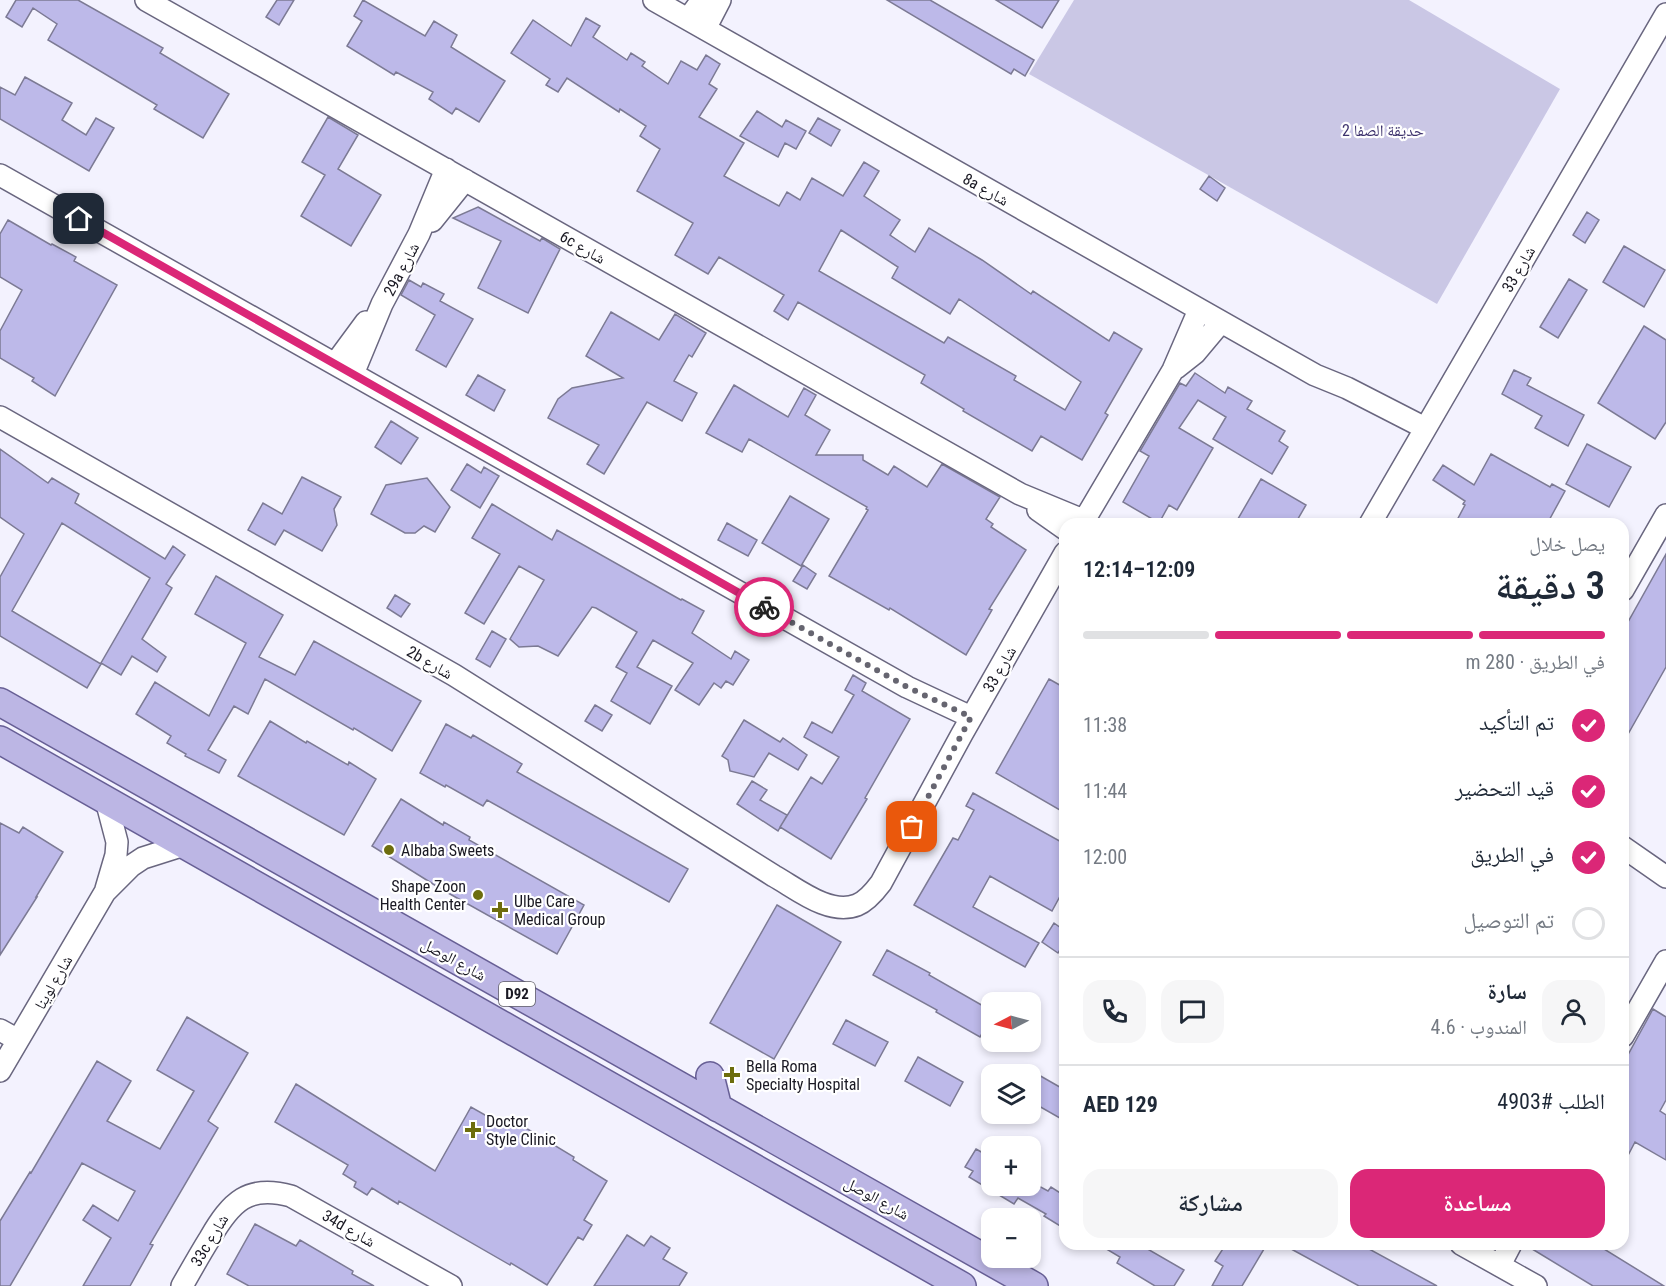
<!DOCTYPE html>
<html lang="ar">
<head>
<meta charset="utf-8">
<style>
  :root { --surface:#fff; --page:#f6f6f7; --text:#1f2937; --muted:#747a83; --line:#e0e1e3; --accent:#db2777 }
  body { margin:0; font-family:"Roboto Condensed","Noto Naskh Arabic",sans-serif; background:var(--page); color:var(--text); direction:rtl; height:100vh; display:flex; flex-direction:column; font-size:22px; white-space:nowrap }
  * { box-sizing:border-box; margin:0 }
  p { font-size:20px; color:var(--muted) }
  .icon { flex:none; width:33px; height:33px; fill:none; stroke:currentColor; stroke-width:2; stroke-linecap:round; stroke-linejoin:round }
  .map { position:relative; flex:1; overflow:hidden; direction:ltr }
  .side { position:absolute; left:1059px; top:518px; width:570px; height:732px; display:flex; flex-direction:column; background:var(--surface); border-radius:18px; box-shadow:0 3px 9px #0003; direction:rtl }
  .side>* { flex:none }
  .needle { width:39px; rotate:264deg }
  .fabs { position:absolute; left:981px; top:992px; display:grid; gap:12px }
  .fabs a { display:grid; place-items:center; width:60px; height:60px; border-radius:12px; background:var(--surface); box-shadow:0 3px 9px #0003; font-size:30px }
  .pin { position:absolute; display:grid; place-items:center; width:51px; height:51px; color:#fff; margin:-26px; border-radius:12px; box-shadow:0 3px 9px #0006 }
  .courier { position:absolute; display:grid; place-items:center; width:60px; height:60px; margin:-30px; border:4px solid #db2777; border-radius:50%; background:#fff; color:#222; box-shadow:0 2px 8px #0007 }
  .summary em { font-style:normal; font-weight:600 }
  .summary div { display:flex; flex-direction:column-reverse }
  .summary { display:flex; align-items:center; justify-content:space-between; height:102px; padding:0 24px }
  h1 { font-size:39px; font-weight:600; line-height:45px }
  .bar { display:grid; grid-template-columns:repeat(4,1fr); gap:9px 6px; align-content:center; height:72px; padding:0 24px }
  .bar i { height:8px; border-radius:4px; background:var(--line) }
  .bar .current { background:var(--accent) }
  .bar p { grid-column:span 4 }
  .line { display:flex; align-items:center; gap:15px; padding:0 24px; border-top:2px solid var(--line) }
  .line div { flex:1 }
  .round { display:grid; place-items:center; flex:none; width:63px; height:63px; border-radius:18px; background:var(--page) }
  ol { padding:0 24px; list-style:none }
  li { display:flex; align-items:center; gap:18px; height:66px }
  li p { margin-inline-start:auto }
  li .icon { padding:6px; border-radius:50%; background:var(--accent); color:#fff; stroke-width:4 }
  li:last-child { color:var(--muted) }
  li i { width:33px; height:33px; border:3px solid var(--line); border-radius:50% }
  .button { display:flex; gap:12px; margin-top:auto; padding:12px 24px }
  .button a { flex:1; height:69px; border-radius:18px; background:var(--accent); color:#fff; font-size:24px; font-weight:600; line-height:69px; text-align:center }
  .button a+a { background:var(--page); color:var(--text) }
  .map>svg:first-child { display:block }
  .green { fill:#cac7e5 }
  .building { fill:#bdb9e9; stroke:#7c7a94; stroke-width:1.5; fill-rule:evenodd }
  .lines { fill:none; stroke-linecap:round; stroke-linejoin:round }
  .minor-casing { stroke:#69667f; stroke-width:24 }
  .major-casing { stroke:#675f95; stroke-width:30 }
  .minor { stroke:#fff; stroke-width:21 }
  .major { stroke:#bcb6e4; stroke-width:27 }
  .done { stroke:#666570; stroke-width:6; stroke-dasharray:0 10.8 }
  .route { stroke:#db2777; stroke-width:8 }
  .poi-dot { fill:#6d6d0d; stroke:#fff; stroke-width:2 }
  .labels { text-anchor:middle; stroke-width:4.5; stroke-linejoin:round; paint-order:stroke }
  .shield { fill:#fff; stroke:#5f5e65; stroke-width:1.5 }
  .shield-label { font-size:15px; font-weight:bold; fill:#1a1923 }
  .park-label { font-size:16px; fill:#3d326d; stroke:#fff }
  .street-label { font-size:16px; fill:#1a1923; stroke:#fff }
  .poi-label { font-size:16px; fill:#1a1923; stroke:#fff; text-anchor:start }
</style>
</head>
<body>
<div class="map">
<svg width="1666" height="1286" viewBox="0 0 1666 1286">
  <rect width="100%" height="100%" fill="#f3f2fe"/>
  <!-- green -->
  <path class="green" d="M1074 0H1409L1560 89 1437 304 1029 74Z"/>
  <!-- building -->
  <path class="building" d="M16 0H78L163 48 160 53 229 94 203 138 154 109 157 105 48 40 57 24 33 8 22 27 6 17Z
    M277 0H294L279 25 266 17Z
    M363 0 425 36 434 21 457 35 451 47 505 81 479 122 456 108 452 114 429 99 433 92 396 72 394 75 347 46 362 21 354 16Z
    M887 0H930L1034 60 1025 76 1014 69 1011 74Z
    M996 0H1059L1042 28Z
    M586 18 600 26 593 37 627 60 631 53 645 62 642 66 668 84 681 61 697 70 706 55 720 64 709 84 717 89 699 117 744 143 724 176 779 206 787 192 800 200 812 178 843 196 864 162 879 171 864 196 900 220 890 235 915 252 929 228 982 260 1031 294 1033 291 1109 341 1114 332 1142 349 1105 413 1108 415 1082 460 1041 436 1032 451 963 411 964 409 921 383 925 375 798 302 788 320 774 311 784 295 719 257 708 274 675 255 693 223 637 191 660 149 640 136 646 126 620 109 619 112 567 78 558 92 546 85 550 79 511 53 533 20 571 46ZM841 230 898 267 892 278 950 314 959 299 1081 382 1065 410 1014 380 1016 376 948 337 944 343 819 271Z
    M25 77 72 103 62 120 86 135 96 118 114 128 89 171 0 119V87L15 95Z
    M757 111 782 127 786 120 806 131 796 149 785 143 778 157 740 136Z
    M328 117 358 135 338 169 381 195 351 246 301 216 325 175 302 162Z
    M818 118 840 130 831 146 809 133Z
    M1209 176 1225 188 1217 201 1200 189Z
    M478 207 540 241 542 238 560 249 528 313 478 288 501 241 453 218Z
    M1587 212 1599 220 1585 243 1573 235Z
    M8 220 51 245 52 244 76 257 74 261 117 285 55 396 32 381 34 378 0 358V331L22 290 0 277V234Z
    M1624 246 1665 270 1644 307 1603 282Z
    M1569 279 1587 290 1558 338 1540 327Z
    M409 280 421 287 423 283 444 294 440 301 473 319 446 367 416 350 435 315 401 295Z
    M611 312 659 340 675 314 706 333 692 357 689 355 674 381 697 393 682 421 647 402 604 474 587 464 599 445 548 418 558 399 572 388 623 378 586 356Z
    M1644 326 1666 340V422L1655 439 1598 403Z
    M1514 370 1531 378 1527 385 1584 415 1568 446 1535 428 1542 416 1502 394Z
    M1195 373 1225 393 1228 387 1252 401 1247 409 1285 431 1279 441 1288 447 1272 474 1213 439 1226 417 1198 400 1179 428 1213 448 1177 510 1169 505 1159 523 1123 502 1149 456 1140 451 1180 383 1186 386Z
    M478 375 505 390 494 411 466 395Z
    M734 385 788 417 804 388 816 395 805 415 830 430 816 455H863V460L888 475 894 466 927 487 942 464 1000 497 986 519 993 524 991 527 1026 550 989 609 992 610 966 655 890 608 889 610 829 576 868 510 866 509 867 507 749 439 742 452 706 433Z
    M391 421 418 438 401 464 375 447Z
    M1587 444 1631 467 1609 507 1566 484Z
    M0 449 48 483 52 478 79 494 75 503 165 559 173 546 185 555 166 584 172 588 142 639 166 657 157 672 132 656 121 675 101 663 150 578 62 523 12 611 101 664 87 688 0 636V577L24 534 0 517Z
    M1491 454 1550 487 1552 484 1565 491 1547 524H1455L1465 505 1463 504 1465 501 1433 480 1443 465 1474 485Z
    M467 464 481 473 484 467 499 476 480 508 451 490Z
    M302 477 341 497 334 509 337 525 322 551 284 530 275 545 248 530 263 503 282 514Z
    M427 478 450 507 435 532 424 526 415 533H405L371 514 386 485Z
    M1261 479 1306 505 1295 524H1235Z
    M790 496 829 519 801 566 762 543Z
    M492 504 552 540 557 530 681 600 682 599 704 611 692 633 731 659 735 651 749 660 733 685 726 681 721 688 714 683 699 705 675 690 693 663 653 640 637 667 672 686 650 724 611 701 627 673 616 667 637 632 596 608 592 607 558 656 538 646 519 647 510 639 544 580 519 566 484 624 465 613 500 554 472 538Z
    M727 523 757 540 748 556 718 540Z
    M1666 554V667L1623 743V631Z
    M803 565 816 574 807 589 793 581Z
    M216 576 283 615 259 657 295 675 314 641 421 701 392 751 354 728 353 730 265 679 248 714 234 706 208 750 226 760 219 773 185 756 186 754 167 743 171 736 136 714 155 682 209 716 246 643 195 614Z
    M395 595 410 604 401 617 387 608Z
    M492 631 506 639 490 667 476 659Z
    M853 675 866 683 862 691 910 719 865 798 867 799 831 859 780 827 811 777 822 784 839 757 804 737 812 722 832 733 854 695 845 690Z
    M1049 679 1065 688V813L996 773Z
    M595 705 612 715 602 731 585 721Z
    M744 720 780 742 783 738 807 755 798 770 769 753 754 777 730 771 728 760 722 756Z
    M270 721 306 743 307 741 348 765 349 762 376 779 344 835 238 776Z
    M446 724 471 738 473 735 522 764 517 772 688 869 669 902 487 800 483 806 446 785 445 787 420 773Z
    M752 781 767 790 760 800 787 815 778 831 737 804Z
    M973 793 1065 844V887L1052 911 990 876 973 907 1039 943 1025 967 914 905 953 838 958 840 974 810 966 806Z
    M401 799 443 825 444 822 470 837 469 840 584 905 557 954 441 889 372 846Z
    M0 823 19 833 23 827 63 852 36 897H37L0 955Z
    M777 905 841 942 774 1059 710 1023Z
    M1054 923 1065 931V942L1058 953 1042 942Z
    M887 950 930 973 929 975 992 1011V1017L980 1037 936 1012 937 1010 873 975Z
    M1653 1009 1666 1017V1100L1660 1111 1666 1115V1160L1635 1142 1623 1165V1064Z
    M187 1017 248 1053 208 1121 218 1128 150 1244 153 1245 130 1286H83L111 1238 83 1220 93 1205 118 1221 135 1191 82 1163 10 1286H0V1221L30 1172 31 1173 97 1061 131 1081 107 1121 160 1149 194 1091 157 1070Z
    M846 1020 888 1042 875 1066 833 1044Z
    M918 1057 963 1082 950 1106 905 1081Z
    M1030 1070 1065 1090V1121L1030 1101Z
    M296 1084 435 1171 471 1107 506 1127 511 1119 574 1157 573 1160 607 1181 584 1220 592 1225 583 1240 578 1237 547 1285 511 1263 510 1265 399 1201 398 1204 372 1188 367 1195 354 1187 356 1182 343 1174 348 1165 275 1122Z
    M976 1149 992 1158V1185H1037L1048 1191 1051 1187 1065 1196V1229L1044 1216 1046 1214 1018 1198 1014 1204 969 1177 973 1171 965 1167Z
    M255 1224 296 1246 300 1240 353 1271 352 1274 374 1286H249L227 1274Z
    M627 1235 644 1246 651 1236 670 1248 663 1259 687 1273 679 1286H594Z
    M1098 1244H1139L1184 1270 1174 1286H1155L1117 1263 1120 1257Z
    M1226 1244H1267L1242 1286H1212L1223 1266 1215 1261Z
    M1282 1244H1360L1437 1286H1359Z
    M1524 1244H1596L1664 1286H1593Z"/>
  <g class="lines">
    <defs>
      <path id="minor" d="M146 0 1020 494 1083 520
        M654 0 1315 375 1347 388 1425 428
        M688 19 702 0
        M705 29 720 0
        M0 175 907 687 971 717
        M432 221 465 180
        M335 364 366 322
        M1176 368 1195 353 1221 322
        M353 374 382 304 419 234 446 169
        M0 417 454 675 774 876C796 888 829 916 857 905 867 901 875 891 881 883L962 734 1065 553
        M1038 510 1065 529
        M1082 524 1173 370 1199 310
        M1370 524 1666 14
        M1623 590 1666 515
        M106 800 117 842 116 855 106 889
        M1623 847 1666 877
        M0 1030 18 1040
        M1623 1036 1666 961
        M0 1071 105 892 131 866 143 858 184 845
        M1461 1244 1536 1286
        M1500 1265 1511 1244
        M182 1286C191 1270 200 1254 210 1238 231 1202 248 1184 291 1196L451 1286"/>
      <path id="major" d="M0 702 1034 1286
        M0 740 962 1286
        M710 1076 718 1108"/>
    </defs>
    <!-- minor casing -->
    <use href="#minor" class="minor-casing"/>
    <!-- major casing -->
    <use href="#major" class="major-casing"/>
    <!-- minor -->
    <use href="#minor" class="minor"/>
    <!-- major -->
    <use href="#major" class="major"/>
  </g>
  <g class="lines">
    <!-- done -->
    <path class="done" d="M764 607 907 687 971 717 912 827"/>
    <!-- route -->
    <path class="route" d="M79 219 764 607"/>
  </g>
  <!-- markers -->
  <g class="poi-dot">
    <circle cx="389" cy="850" r="6"/>
    <circle cx="478" cy="895" r="6"/>
    <path d="M497 901h6v6h6v6h-6v6h-6v-6h-6v-6h6z"/>
    <path d="M729 1066h6v6h6v6h-6v6h-6v-6h-6v-6h6z"/>
    <path d="M470 1121h6v6h6v6h-6v6h-6v-6h-6v-6h6z"/>
  </g>
  <g class="labels">
    <!-- shield labels -->
    <rect class="shield" x="499" y="982" width="36" height="24" rx="4.5"/>
    <g class="shield-label">
      <text x="517" y="999">D92</text>
    </g>
    <!-- park labels -->
    <g class="park-label">
      <text x="1383" y="136">حديقة الصفا 2</text>
    </g>
    <!-- street labels -->
    <g class="street-label">
      <text transform="translate(986 189) rotate(29)" y="6">8a شارع</text>
      <text transform="translate(583 247) rotate(30)" y="6">6c شارع</text>
      <text transform="translate(401 269) rotate(-62)" y="6">29a شارع</text>
      <text transform="translate(1518 269) rotate(-60)" y="6">شارع 33</text>
      <text transform="translate(430 662) rotate(30)" y="6">2b شارع</text>
      <text transform="translate(999 669) rotate(-60)" y="6">شارع 33</text>
      <text transform="translate(454 959) rotate(29)" y="6">شارع الوصل</text>
      <text transform="translate(53 982) rotate(-60)" y="6">شارع لوينا</text>
      <text transform="translate(877 1198) rotate(29)" y="6">شارع الوصل</text>
      <text transform="translate(349 1228) rotate(30)" y="6">34d شارع</text>
      <text transform="translate(209 1240) rotate(-59)" y="6">33c شارع</text>
    </g>
    <!-- poi labels -->
    <g class="poi-label">
      <text x="401" y="856">Albaba Sweets</text>
      <text x="466" y="892" text-anchor="end">Shape Zoon<tspan x="466" dy="18">Health Center</tspan></text>
      <text x="514" y="907">Ulbe Care<tspan x="514" dy="18">Medical Group</tspan></text>
      <text x="746" y="1072">Bella Roma<tspan x="746" dy="18">Specialty Hospital</tspan></text>
      <text x="486" y="1127">Doctor<tspan x="486" dy="18">Style Clinic</tspan></text>
    </g>
  </g>
</svg>
<div class="fabs">
<a><svg class="needle" viewBox="-14 -14 28 28"><path d="M0-13l5 13h-10z" fill="#e53935"/><path d="M0 13l5-13h-10z" fill="#747a83"/></svg></a>
<a><svg class="icon" aria-label="layers" viewBox="0 0 24 24"><path d="M12 4l9 5-9 5-9-5zM3 14l9 5 9-5"/></svg></a>
<a>+</a>
<a>−</a>
</div>
<div class="pin" style="left:912px;top:827px;background:#ea580c"><svg class="icon" aria-label="bag" viewBox="0 0 24 24"><path d="M5 8h14l-1 12H6zM9 8a3 3 0 0 1 6 0"/></svg></div>
<div class="pin" style="left:79px;top:219px;background:#1f2937"><svg class="icon" aria-label="home" viewBox="0 0 24 24"><path d="M3 11l9-7 9 7M6 9v11h12V9"/></svg></div>
<div class="courier" style="left:764px;top:607px"><svg class="icon" aria-label="bike" viewBox="0 0 24 24"><circle cx="6" cy="16" r="4"/><circle cx="18" cy="16" r="4"/><path d="M6 16l4-8h5l3 8M10 8l3 8H6M13 5h3"/></svg></div>
<section class="side">
<div class="summary"><div><h1>3 دقيقة</h1><p>يصل خلال</p></div><em>12:09–12:14</em></div>
<div class="bar"><i class="current"></i><i class="current"></i><i class="current"></i><i></i><p>في الطريق · 280 m</p></div>
<ol>
<li><svg class="icon" aria-label="check" viewBox="0 0 24 24"><path d="M5 12l5 5 9-10"/></svg>تم التأكيد<p>11:38</p></li>
<li><svg class="icon" aria-label="check" viewBox="0 0 24 24"><path d="M5 12l5 5 9-10"/></svg>قيد التحضير<p>11:44</p></li>
<li><svg class="icon" aria-label="check" viewBox="0 0 24 24"><path d="M5 12l5 5 9-10"/></svg>في الطريق<p>12:00</p></li>
<li><i></i>تم التوصيل</li>
</ol>
<div class="line" style="height:108px"><a class="round"><svg class="icon" aria-label="person" viewBox="0 0 24 24"><circle cx="12" cy="8" r="4"/><path d="M4 21q1-7 8-7t8 7"/></svg></a><div><b>سارة</b><p>المندوب · 4.6</p></div><a class="round"><svg class="icon" aria-label="chat" viewBox="0 0 24 24"><path d="M4 5h16v11H9l-5 4z"/></svg></a><a class="round"><svg class="icon" aria-label="phone" viewBox="0 0 24 24"><path d="M5 4h4l2 5-3 2q2 4 5 5l2-3 5 2v4C11 20 4 13 5 4z"/></svg></a></div>
<div class="line" style="height:78px"><div>الطلب #4903</div><b>AED 129</b></div>
<div class="button"><a>مساعدة</a><a>مشاركة</a></div>
</section>
</div>
</body>
</html>
